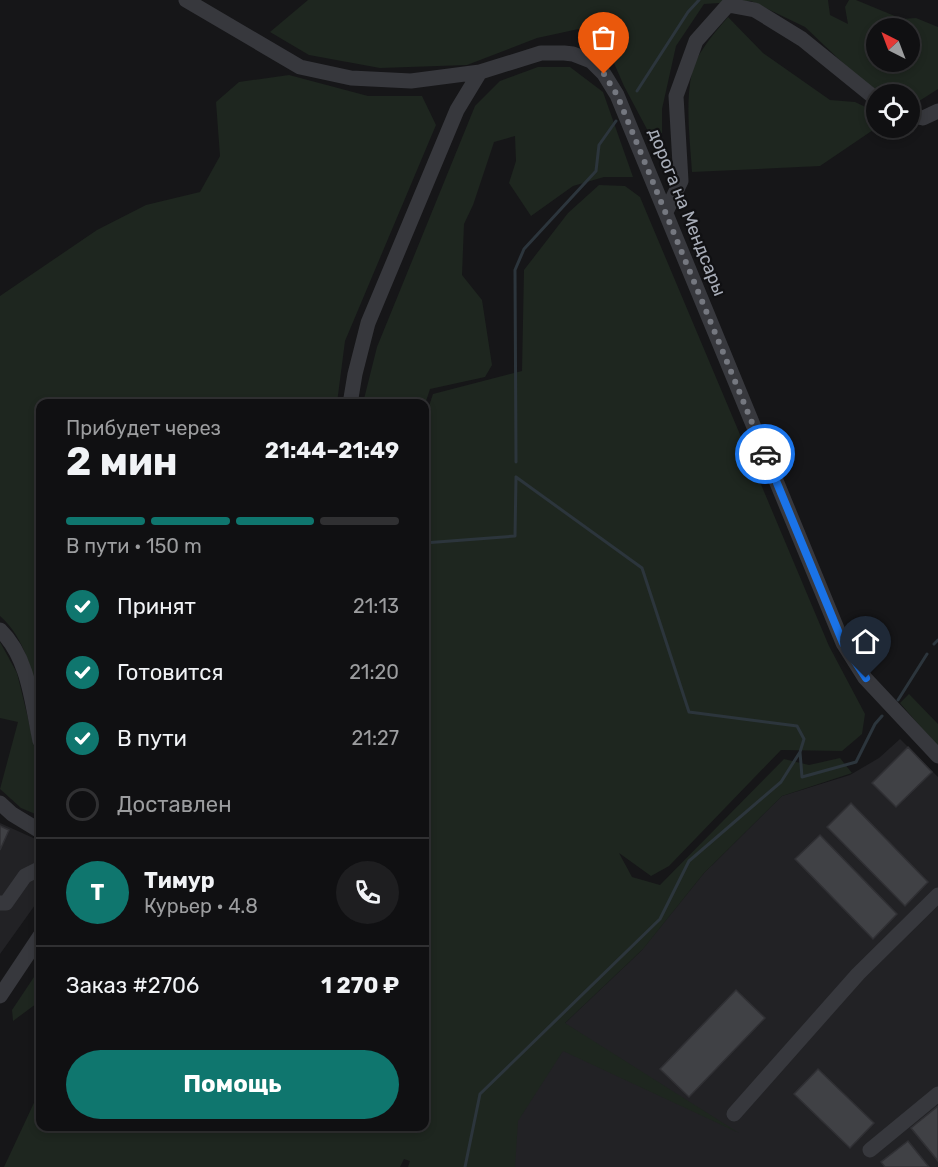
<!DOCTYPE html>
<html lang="ru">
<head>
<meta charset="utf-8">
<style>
  :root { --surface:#101012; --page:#1e1e20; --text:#f1f3f6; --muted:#9c9d9f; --line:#303032; --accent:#0f766e }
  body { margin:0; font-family:Rubik,sans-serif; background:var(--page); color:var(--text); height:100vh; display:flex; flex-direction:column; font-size:22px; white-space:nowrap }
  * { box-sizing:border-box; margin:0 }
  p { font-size:20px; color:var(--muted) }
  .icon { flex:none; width:33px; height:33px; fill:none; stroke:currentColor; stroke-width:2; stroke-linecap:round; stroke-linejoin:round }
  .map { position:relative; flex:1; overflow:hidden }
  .details { position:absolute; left:36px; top:399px; width:393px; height:732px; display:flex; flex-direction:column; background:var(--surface); border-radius:12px; box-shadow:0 3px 9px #0003,0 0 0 2px var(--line) }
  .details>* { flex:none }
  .needle { width:39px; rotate:318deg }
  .controls { position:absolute; left:866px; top:18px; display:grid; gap:12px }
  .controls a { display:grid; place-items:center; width:54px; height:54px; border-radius:50%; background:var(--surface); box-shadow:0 3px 9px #0003,0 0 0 2px var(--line); font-size:30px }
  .pin { position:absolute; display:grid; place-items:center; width:51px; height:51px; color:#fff; margin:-62px -26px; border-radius:50% 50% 50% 0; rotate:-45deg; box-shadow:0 0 6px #0007 }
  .pin .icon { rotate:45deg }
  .courier { position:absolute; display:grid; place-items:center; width:60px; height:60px; margin:-30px; border:4px solid #1a73e8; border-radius:50%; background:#fff; color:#222; box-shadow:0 2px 8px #0007 }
  .head em { font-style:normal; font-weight:700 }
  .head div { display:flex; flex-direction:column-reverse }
  .head { display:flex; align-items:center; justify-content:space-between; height:102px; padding:0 30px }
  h1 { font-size:39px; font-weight:700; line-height:45px }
  .bar { display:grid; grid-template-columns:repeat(4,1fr); gap:9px 6px; align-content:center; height:72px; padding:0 30px }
  .bar i { height:8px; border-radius:4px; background:var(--line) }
  .bar .current { background:var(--accent) }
  .bar p { grid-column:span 4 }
  .line { display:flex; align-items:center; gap:15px; padding:0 30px; border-top:2px solid var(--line) }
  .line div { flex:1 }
  .round { display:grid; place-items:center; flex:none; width:63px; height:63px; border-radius:32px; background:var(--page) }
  ol { padding:0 30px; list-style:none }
  li { display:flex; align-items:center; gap:18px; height:66px }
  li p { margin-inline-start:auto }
  li .icon { padding:6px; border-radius:50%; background:var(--accent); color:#fff; stroke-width:4 }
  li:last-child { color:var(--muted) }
  li i { width:33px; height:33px; border:3px solid var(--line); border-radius:50% }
  .primary-button { display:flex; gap:12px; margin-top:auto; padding:12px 30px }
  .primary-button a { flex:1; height:69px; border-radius:36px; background:var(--accent); color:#fff; font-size:24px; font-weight:700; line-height:69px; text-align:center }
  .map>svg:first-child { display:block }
  .built { fill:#222225 }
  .green { fill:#1e261f; fill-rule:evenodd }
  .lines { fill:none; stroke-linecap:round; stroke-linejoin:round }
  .stream { stroke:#2c353c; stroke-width:3 }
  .building { fill:#404145; stroke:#303034; stroke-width:1.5 }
  .minor { stroke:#37383d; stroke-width:15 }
  .done { stroke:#757880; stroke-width:6; stroke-dasharray:0 10.8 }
  .route { stroke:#1a73e8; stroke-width:8 }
  .labels { text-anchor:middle; stroke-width:4.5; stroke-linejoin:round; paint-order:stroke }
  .street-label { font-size:18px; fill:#a8adb8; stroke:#111113 }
</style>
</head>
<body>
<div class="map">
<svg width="938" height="1167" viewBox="0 0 938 1167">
  <rect width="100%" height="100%" fill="#161618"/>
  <!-- built -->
  <path class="built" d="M900 739 938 777V1167H471L565 1023 641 951 704 873 782 796 850 775 879 758Z
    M0 823 40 841V898L0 954Z"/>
  <!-- green -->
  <path class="green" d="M308 0H828L830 15 848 24 845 7 849 0H856L902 19 916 18 938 27V89L913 105 909 104V94H884L866 85 805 27 751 1 704 4 676 46 662 109V133L650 135 624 86 603 38 588 27 537 38 467 65 380 68 309 55 270 32ZM876 28H909V62H876Z
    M728 17 763 53 830 100 855 102 876 112V128L820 166 692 172C690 140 685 104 692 72 696 54 716 31 728 17Z
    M538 67H570L603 92 633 177H604L573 186 531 216 509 183 516 161 515 136 494 142 473 205 464 224 462 275 482 300 492 365 485 377 430 389 425 404 363 403 377 347 475 106 500 81Z
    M289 75 368 96H422L436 125 345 341 337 403 40 404V703C32 672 25 638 0 616V296L97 230 146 205 200 192 220 156 216 102 239 82Z
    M599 185 625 186 640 197 829 646 865 714 862 734 842 751 781 750 669 866 651 876 619 853 632 877 660 885 784 759 809 765 840 758 852 773 782 796 704 873 643 949 565 1023 739 1133 563 1051 518 1121 515 1167H408L410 1161 404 1159 400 1167H4L40 1090V1126H424L425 418 433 394 522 371 524 270 568 213Z
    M0 642 17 673 27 714 40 773V816L21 808 0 789 18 722 0 718Z
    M909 694 938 724V747L900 703Z
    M40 968V1001L13 1021 12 1010Z"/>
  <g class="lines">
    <!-- stream -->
    <path class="stream" d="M637 91 688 12 699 0
      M516 462 515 270 524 249 596 171 599 145 616 121
      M516 477 642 568 689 712 797 726 804 739 800 752
      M424 543 515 536 516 477
      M934 644 938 640
      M898 700 927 654
      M465 1167 480 1094 660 919 689 861 781 782 800 752 802 777 856 762 875 724 882 716"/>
  </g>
  <!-- building -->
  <path class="building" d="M908 747 932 772 896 807 872 783Z
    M851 803 928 882 905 906 827 827Z
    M0 826 9 830 0 850Z
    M820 835 897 914 873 939 795 859Z
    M736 990 765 1018 689 1097 660 1069Z
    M818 1069 874 1123 850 1148 794 1094Z
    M938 1106V1161L911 1128Z
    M908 1141 929 1167H885L881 1162Z"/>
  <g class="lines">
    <!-- minor -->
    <path class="minor" d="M186 0 300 67 351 78 411 81 480 72 541 53H564L573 54 591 61 604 74 617 95 843 643 865 678 938 756
      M909 115 923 118 938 111
      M666 212 681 181 676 96 696 41 728 5 755 10 802 39 876 99
      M350 404 355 374 368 323 457 110 480 72
      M0 630C29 658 32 704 40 741
      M0 803 12 814 40 831
      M0 903H6L25 876 37 870 40 871
      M0 996 40 936
      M734 1114 858 974 938 895
      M870 1150 938 1094"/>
  </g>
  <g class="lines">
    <!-- done -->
    <path class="done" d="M604 74 617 95 765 454"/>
    <!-- route -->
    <path class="route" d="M765 454 843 643 866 678"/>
  </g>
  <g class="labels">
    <!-- street labels -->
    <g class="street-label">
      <text transform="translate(687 212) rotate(68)" y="6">дорога на Мендсары</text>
    </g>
  </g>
</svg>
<div class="controls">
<a><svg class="needle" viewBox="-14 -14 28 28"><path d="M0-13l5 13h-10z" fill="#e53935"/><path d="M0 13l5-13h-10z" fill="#9c9d9f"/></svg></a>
<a><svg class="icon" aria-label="locate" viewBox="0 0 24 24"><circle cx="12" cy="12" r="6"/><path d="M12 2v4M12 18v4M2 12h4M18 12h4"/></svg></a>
</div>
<div class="pin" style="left:604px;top:74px;background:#ea580c"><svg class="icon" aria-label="bag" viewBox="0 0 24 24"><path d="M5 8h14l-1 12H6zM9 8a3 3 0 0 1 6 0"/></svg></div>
<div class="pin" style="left:866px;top:678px;background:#1f2937"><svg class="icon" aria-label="home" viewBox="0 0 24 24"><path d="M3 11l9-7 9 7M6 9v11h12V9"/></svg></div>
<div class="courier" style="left:765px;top:454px"><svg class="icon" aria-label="car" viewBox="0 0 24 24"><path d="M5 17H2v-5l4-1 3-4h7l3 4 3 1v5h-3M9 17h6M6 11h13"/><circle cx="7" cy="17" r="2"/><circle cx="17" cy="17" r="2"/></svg></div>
<section class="details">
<div class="head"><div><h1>2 мин</h1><p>Прибудет через</p></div><em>21:44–21:49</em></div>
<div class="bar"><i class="current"></i><i class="current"></i><i class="current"></i><i></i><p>В пути · 150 m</p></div>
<ol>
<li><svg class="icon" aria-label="check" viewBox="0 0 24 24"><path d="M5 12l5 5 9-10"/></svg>Принят<p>21:13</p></li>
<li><svg class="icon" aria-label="check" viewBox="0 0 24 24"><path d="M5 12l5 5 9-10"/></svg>Готовится<p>21:20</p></li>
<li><svg class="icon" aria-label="check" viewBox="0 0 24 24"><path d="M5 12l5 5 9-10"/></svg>В пути<p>21:27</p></li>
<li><i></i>Доставлен</li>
</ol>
<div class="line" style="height:108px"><b class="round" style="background:var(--accent);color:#fff">Т</b><div><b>Тимур</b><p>Курьер · 4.8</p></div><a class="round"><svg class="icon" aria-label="phone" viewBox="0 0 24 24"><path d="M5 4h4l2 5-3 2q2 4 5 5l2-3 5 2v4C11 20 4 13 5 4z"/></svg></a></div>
<div class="line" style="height:78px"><div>Заказ #2706</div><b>1 270 ₽</b></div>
<div class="primary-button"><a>Помощь</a></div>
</section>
</div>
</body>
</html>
